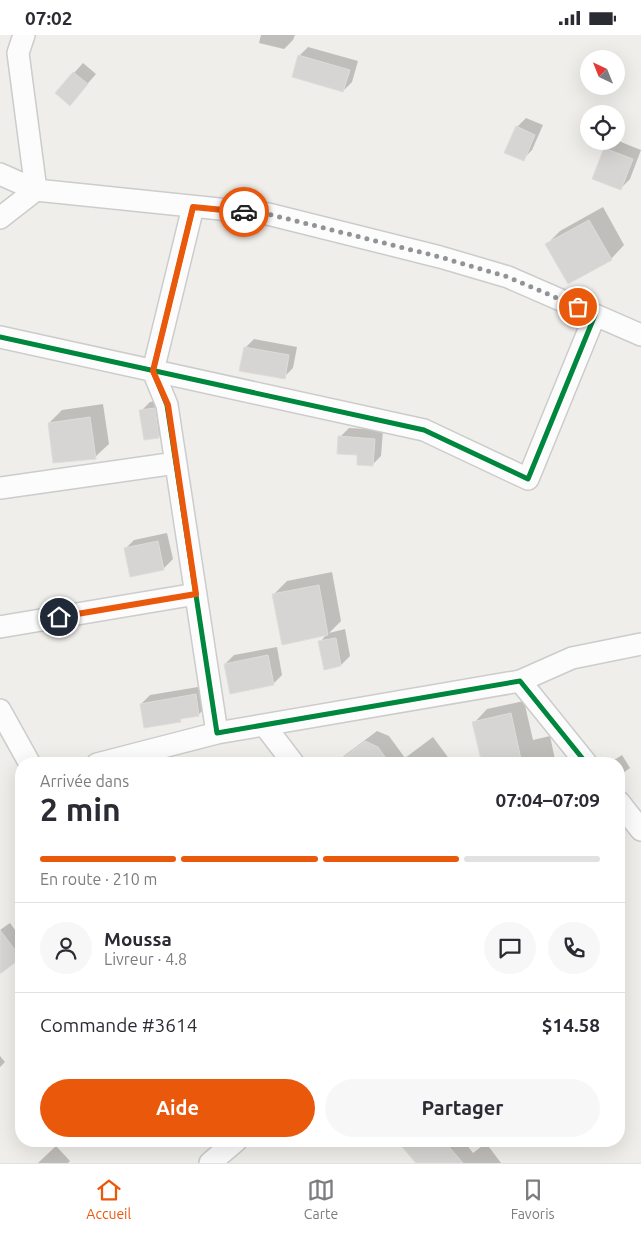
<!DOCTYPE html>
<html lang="fr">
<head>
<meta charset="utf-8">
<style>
  :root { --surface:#fff; --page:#f7f7f7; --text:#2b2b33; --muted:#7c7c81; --line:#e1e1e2; --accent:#ea580c }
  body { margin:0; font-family:Ubuntu,sans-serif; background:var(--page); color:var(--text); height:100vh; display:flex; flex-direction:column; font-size:19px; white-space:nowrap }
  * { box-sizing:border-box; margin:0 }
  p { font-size:16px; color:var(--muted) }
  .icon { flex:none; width:28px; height:28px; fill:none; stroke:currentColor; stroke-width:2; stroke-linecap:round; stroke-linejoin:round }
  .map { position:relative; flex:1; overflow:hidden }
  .side { position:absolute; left:15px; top:722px; width:610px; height:390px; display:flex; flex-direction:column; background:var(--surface); border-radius:20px; box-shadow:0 5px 20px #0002 }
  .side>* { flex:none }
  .needle { width:32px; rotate:317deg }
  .fabs { position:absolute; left:580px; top:15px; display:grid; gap:10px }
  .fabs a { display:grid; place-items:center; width:45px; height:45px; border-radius:50%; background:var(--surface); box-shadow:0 5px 20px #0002; font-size:25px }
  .pin { position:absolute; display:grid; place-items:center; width:42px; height:42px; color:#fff; margin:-21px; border:2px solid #fff; border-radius:50%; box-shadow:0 1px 5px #0007 }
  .courier { position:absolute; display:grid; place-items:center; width:50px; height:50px; margin:-25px; border:4px solid #ea580c; border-radius:50%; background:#fff; color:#222; box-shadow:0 1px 6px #0007 }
  .head em { font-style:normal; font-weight:700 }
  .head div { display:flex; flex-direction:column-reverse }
  .head { display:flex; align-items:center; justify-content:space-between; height:85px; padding:0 25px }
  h1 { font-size:32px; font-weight:700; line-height:38px }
  .bar { display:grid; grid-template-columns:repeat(4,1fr); gap:8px 5px; align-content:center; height:60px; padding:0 25px }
  .bar i { height:6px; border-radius:4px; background:var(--line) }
  .bar .active { background:var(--accent) }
  .bar p { grid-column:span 4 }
  .line { display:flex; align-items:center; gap:12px; padding:0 25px; border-top:1px solid var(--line) }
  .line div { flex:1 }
  .round { display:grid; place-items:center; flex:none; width:52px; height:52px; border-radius:26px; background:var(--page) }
  .primary-button { display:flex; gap:10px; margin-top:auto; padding:10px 25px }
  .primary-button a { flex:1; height:58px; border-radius:30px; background:var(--accent); color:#fff; font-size:20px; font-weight:700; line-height:58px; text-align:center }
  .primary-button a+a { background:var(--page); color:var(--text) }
  .status { display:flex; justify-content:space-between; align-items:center; height:35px; padding:0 25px; background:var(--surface); direction:ltr }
  .status svg { height:14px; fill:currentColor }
  .menu { display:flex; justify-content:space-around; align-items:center; height:70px; border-top:1px solid var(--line); background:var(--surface); font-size:14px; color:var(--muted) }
  .menu a { display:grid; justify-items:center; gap:2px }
  .menu .active { color:var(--accent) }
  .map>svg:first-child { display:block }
  .shadow { fill:#0003 }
  .building { fill:#d6d5d3; stroke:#deddd9 }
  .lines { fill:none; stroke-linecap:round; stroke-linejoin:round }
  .street-casing { stroke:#cbcccc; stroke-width:24 }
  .street { stroke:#fdfcfc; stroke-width:21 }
  .cycleway-casing { stroke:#fff; stroke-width:8 }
  .cycleway { stroke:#00873e; stroke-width:5 }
  .done { stroke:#919496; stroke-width:5; stroke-dasharray:0 9 }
  .route { stroke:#ea580c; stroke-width:6 }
</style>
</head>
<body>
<div class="status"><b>07:02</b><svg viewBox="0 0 49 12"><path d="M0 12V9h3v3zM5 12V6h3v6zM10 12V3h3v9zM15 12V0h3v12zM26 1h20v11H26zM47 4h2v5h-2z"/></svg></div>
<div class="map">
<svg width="641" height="1128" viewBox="0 0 641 1128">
  <rect width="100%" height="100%" fill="#efeeea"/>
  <!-- shadow -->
  <path class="shadow" d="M261 0H295L293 5 284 14 259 8Z
    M308 12 358 26 352 47 343 56 299 21Z
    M83 28 96 39 70 69 56 58Z
    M526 83 543 90 532 115 523 124 517 92Z
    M616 105 641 115 630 144 621 153 605 114 613 106Z
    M603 172 624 210 611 224 547 209 560 196Z
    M254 304 297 312 293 333 284 342 245 313Z
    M163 365 168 392 159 401 141 376 150 367Z
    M103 369 109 409 95 422 49 388 62 375Z
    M349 393 383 395 381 421 372 430 340 402Z
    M167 498 173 524 164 533 131 541 125 514 134 505Z
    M332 537 341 586 329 598 345 594 350 621 341 630 320 607 327 599 274 559 287 546Z
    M277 612 282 640 273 649 225 629 234 620Z
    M204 651 208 670 199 679 183 682 180 685 141 669 150 660Z
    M524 666 533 705 550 701 556 729H483L474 688 487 674Z
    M377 696 389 701 405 723 433 702 453 729H336L345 720Z
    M622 720 630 733 619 741V729H608Z
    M10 888 21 903V920L0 938V895Z
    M0 1021 5 1027 0 1032Z
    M399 1106H464L473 1118 486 1108 501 1128H418Z
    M56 1111 70 1126 68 1128H38Z"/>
  <!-- building -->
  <path class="building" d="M298 20 350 35 343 57 292 42Z
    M73 37 88 49 70 71 55 58Z
    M516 91 535 100 524 126 504 118Z
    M604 113 633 124 621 155 592 144Z
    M589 185 612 225 568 249 545 209Z
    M244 312 289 320 285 344 239 336Z
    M155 373 159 403 144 405 139 375Z
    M90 382 96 424 53 428 48 388Z
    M338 401 375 404 373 431 357 430V420L337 419Z
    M158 506 164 535 130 542 124 513Z
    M319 550 328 600 282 610 272 559Z
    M336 603 341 631 324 635 318 606Z
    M268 620 274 650 230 659 224 629Z
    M196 659 199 681 180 684 181 687 144 693 140 669Z
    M511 678 522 729H482L472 687Z
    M365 706 378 712 390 729H335Z
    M0 895 21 923 0 939Z
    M397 1106H444L463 1128H416Z"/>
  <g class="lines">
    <defs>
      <path id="street" d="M0 139 36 155 268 179 440 222 508 242 641 300
        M193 172 153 336 167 370 217 698 520 646 587 729
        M0 183 36 155 18 18 24 0
        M0 302 424 395 528 444 595 280
        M0 453 176 428
        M0 592 196 559
        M520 646 572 623 641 609
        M0 675 30 729
        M265 691 294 729
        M97 729 217 698
        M619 767 641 795
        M210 1128 236 1106"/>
    </defs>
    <!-- street casing -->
    <use href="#street" class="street-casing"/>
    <!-- street -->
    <use href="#street" class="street"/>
    <defs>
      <path id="cycleway" d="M193 172 153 336 167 370 217 698 520 646 587 729
        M0 302 424 395 528 444 595 280"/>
    </defs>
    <!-- cycleway casing -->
    <use href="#cycleway" class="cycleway-casing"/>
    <!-- cycleway -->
    <use href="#cycleway" class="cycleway"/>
  </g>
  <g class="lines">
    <!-- done -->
    <path class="done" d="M244 177 268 179 440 222 508 242 578 272"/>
    <!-- route -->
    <path class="route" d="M59 582 196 559 168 370 153 336 193 172 244 177"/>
  </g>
</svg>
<div class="fabs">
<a><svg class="needle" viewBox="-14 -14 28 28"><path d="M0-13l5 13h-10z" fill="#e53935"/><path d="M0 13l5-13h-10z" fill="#7c7c81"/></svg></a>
<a><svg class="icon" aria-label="locate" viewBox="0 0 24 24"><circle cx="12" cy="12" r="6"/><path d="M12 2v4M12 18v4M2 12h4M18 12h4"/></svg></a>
</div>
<div class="pin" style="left:578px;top:272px;background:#ea580c"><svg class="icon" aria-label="bag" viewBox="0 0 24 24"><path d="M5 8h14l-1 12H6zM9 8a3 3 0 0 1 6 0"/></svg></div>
<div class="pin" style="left:59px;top:582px;background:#1f2937"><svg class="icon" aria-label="home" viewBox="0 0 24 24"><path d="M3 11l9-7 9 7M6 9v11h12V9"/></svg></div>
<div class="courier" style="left:244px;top:177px"><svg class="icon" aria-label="car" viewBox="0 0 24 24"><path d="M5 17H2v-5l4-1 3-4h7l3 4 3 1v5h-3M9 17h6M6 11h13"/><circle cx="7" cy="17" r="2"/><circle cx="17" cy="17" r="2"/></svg></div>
<section class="side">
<div class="head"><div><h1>2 min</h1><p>Arrivée dans</p></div><em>07:04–07:09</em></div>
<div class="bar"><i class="active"></i><i class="active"></i><i class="active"></i><i></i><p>En route · 210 m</p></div>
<div class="line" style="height:90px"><a class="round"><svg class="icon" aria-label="person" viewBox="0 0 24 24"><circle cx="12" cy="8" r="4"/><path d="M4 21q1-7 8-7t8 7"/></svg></a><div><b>Moussa</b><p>Livreur · 4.8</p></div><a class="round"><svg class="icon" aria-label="chat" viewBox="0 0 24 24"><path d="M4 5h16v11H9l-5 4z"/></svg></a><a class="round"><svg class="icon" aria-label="phone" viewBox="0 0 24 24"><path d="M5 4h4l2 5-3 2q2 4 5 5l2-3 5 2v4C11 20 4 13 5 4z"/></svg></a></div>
<div class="line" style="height:65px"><div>Commande #3614</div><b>$14.58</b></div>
<div class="primary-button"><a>Aide</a><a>Partager</a></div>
</section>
</div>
<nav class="menu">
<a class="active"><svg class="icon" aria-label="home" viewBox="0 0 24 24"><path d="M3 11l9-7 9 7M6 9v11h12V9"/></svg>Accueil</a>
<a><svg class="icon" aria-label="map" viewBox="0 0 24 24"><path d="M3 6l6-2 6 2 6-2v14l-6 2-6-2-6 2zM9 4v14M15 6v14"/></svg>Carte</a>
<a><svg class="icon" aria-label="saved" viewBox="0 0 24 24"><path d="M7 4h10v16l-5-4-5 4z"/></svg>Favoris</a>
</nav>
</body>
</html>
